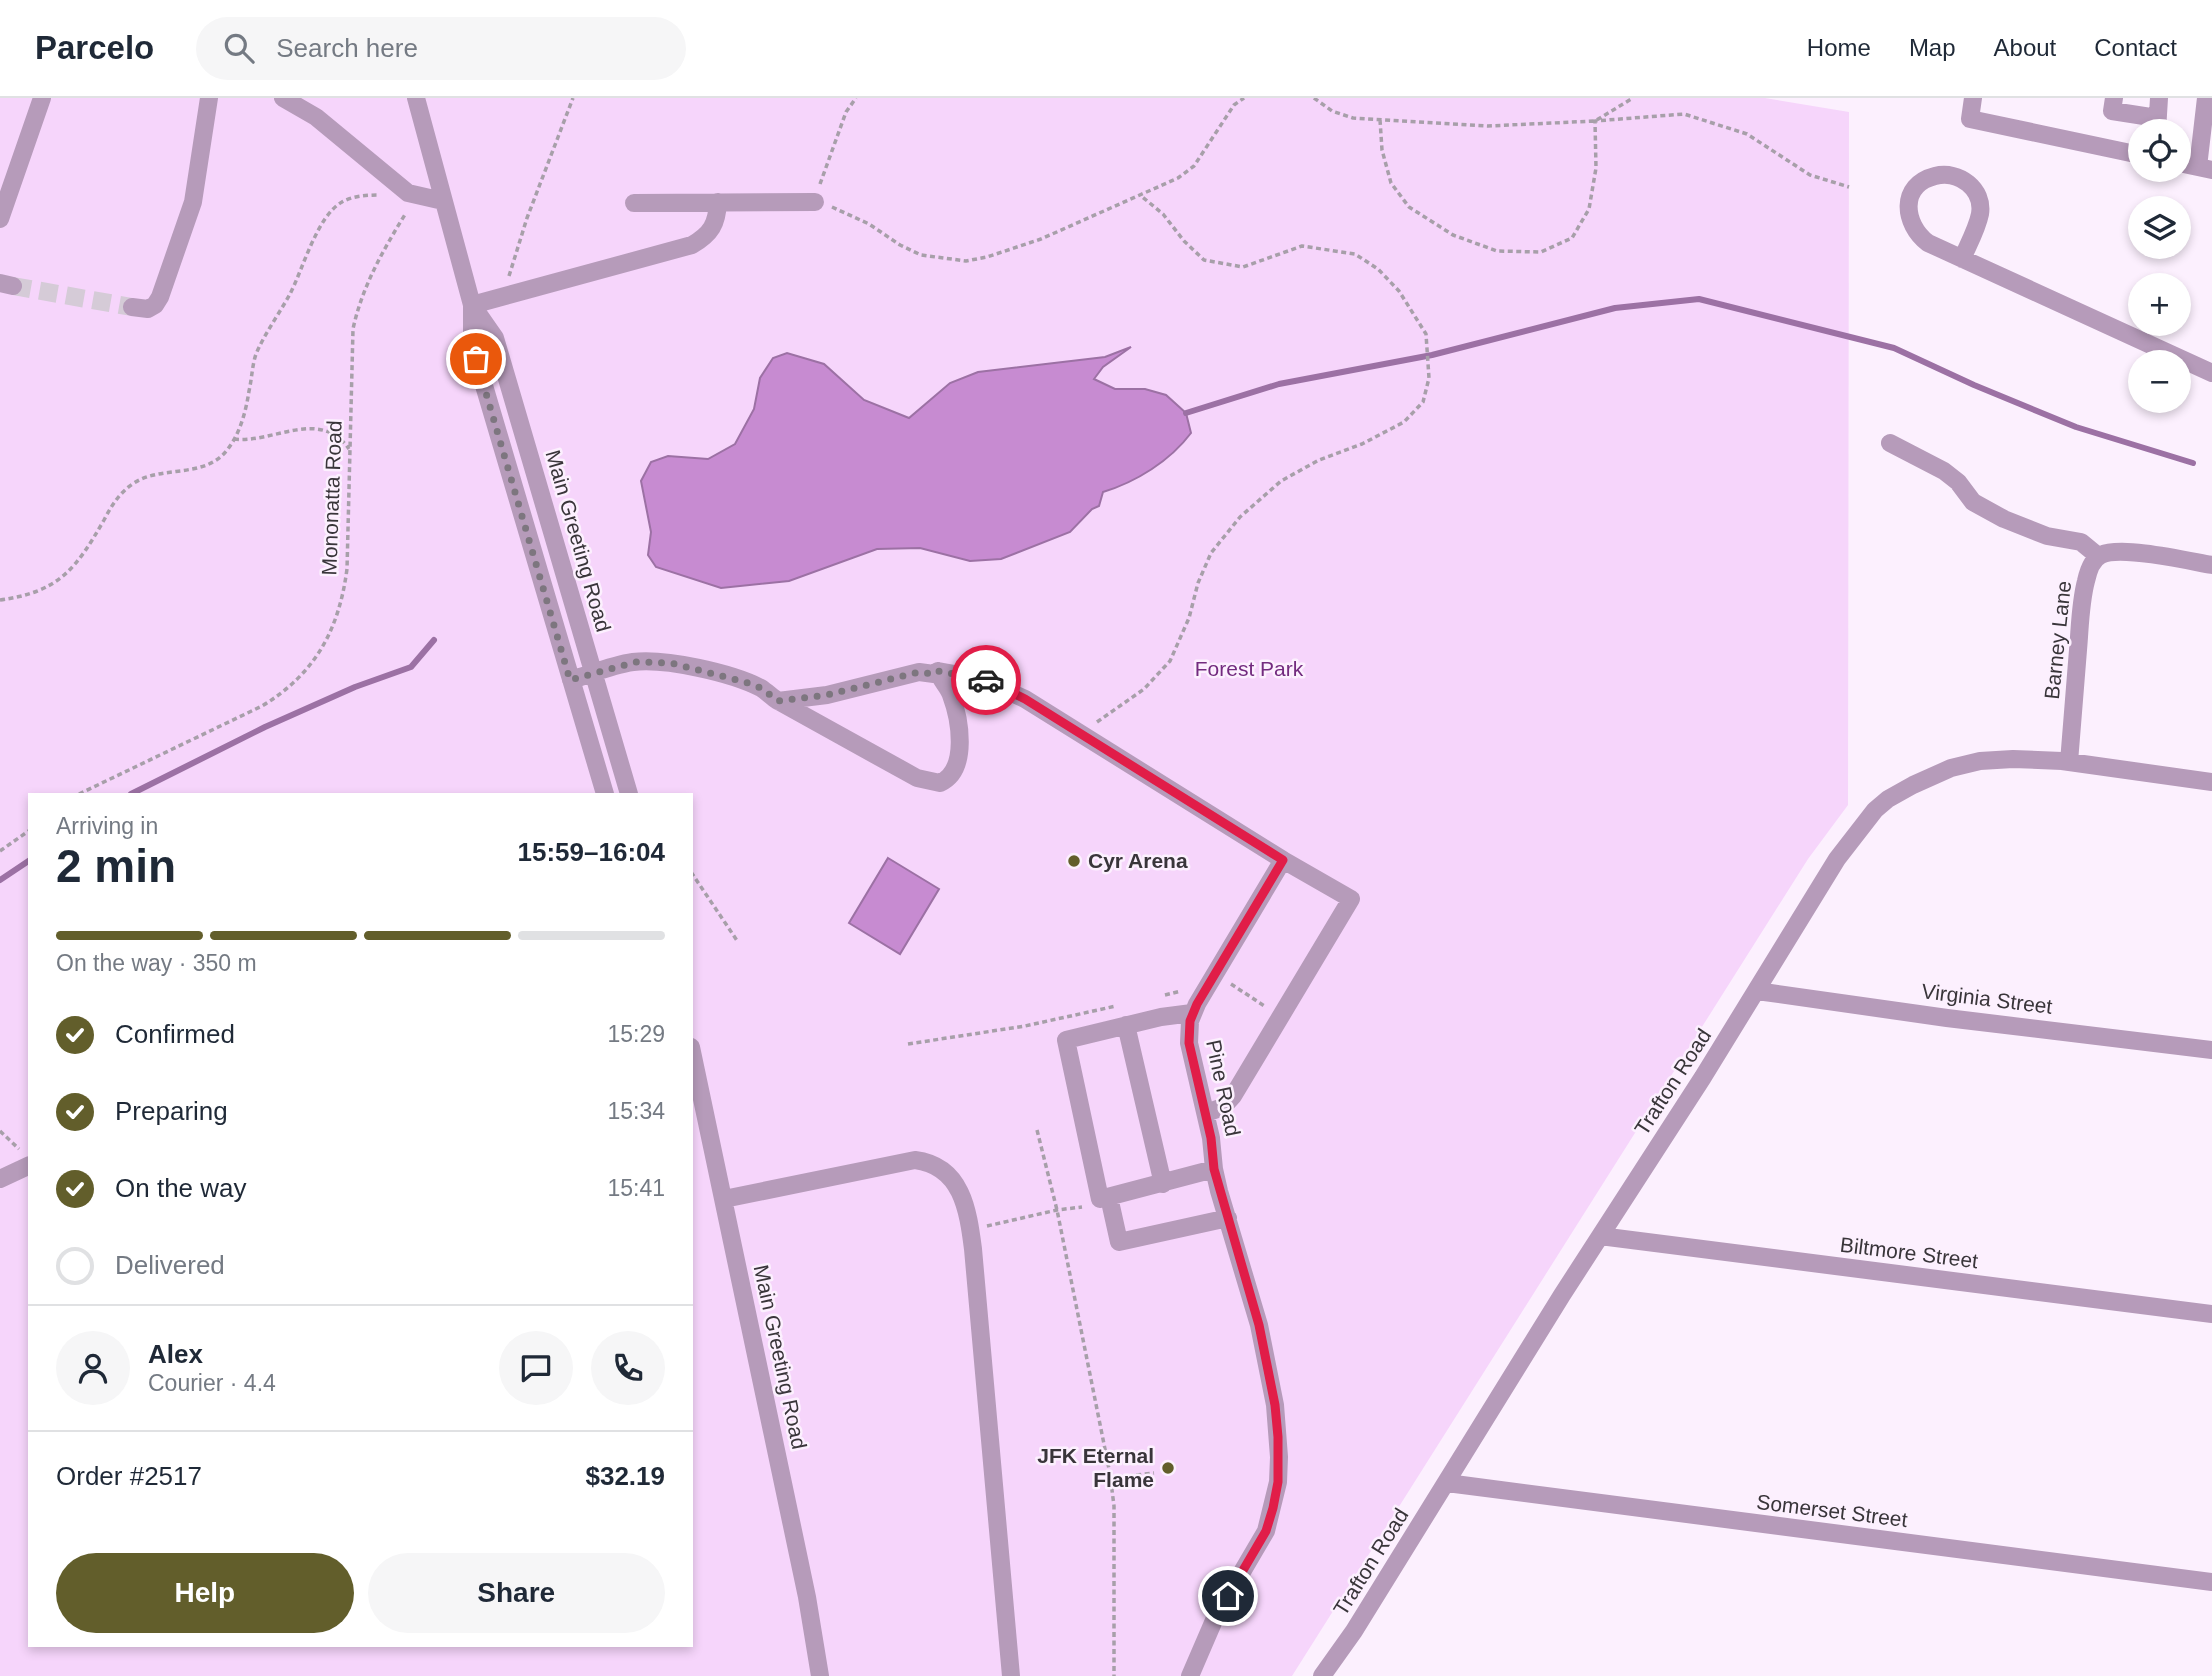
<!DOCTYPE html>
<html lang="en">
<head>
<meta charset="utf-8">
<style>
  :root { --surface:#fff; --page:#f6f6f7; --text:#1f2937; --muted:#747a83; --line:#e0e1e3; --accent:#625e2b }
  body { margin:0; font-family:Helvetica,sans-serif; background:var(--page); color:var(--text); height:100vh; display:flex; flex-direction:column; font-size:26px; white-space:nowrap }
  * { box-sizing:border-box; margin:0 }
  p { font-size:23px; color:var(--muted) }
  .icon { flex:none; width:38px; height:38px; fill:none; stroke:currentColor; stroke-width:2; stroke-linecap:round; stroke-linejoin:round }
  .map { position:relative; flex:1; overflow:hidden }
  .drawer { position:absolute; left:28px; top:695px; width:665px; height:854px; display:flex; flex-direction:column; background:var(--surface); border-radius:0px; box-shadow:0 4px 10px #0003 }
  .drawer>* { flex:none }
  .fabs { position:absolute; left:2128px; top:21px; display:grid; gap:14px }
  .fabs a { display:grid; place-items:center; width:63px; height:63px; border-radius:50%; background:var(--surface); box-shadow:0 4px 10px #0003; font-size:35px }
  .pin { position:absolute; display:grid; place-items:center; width:60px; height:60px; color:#fff; margin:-30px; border:4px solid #fff; border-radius:50%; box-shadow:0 2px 7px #0007 }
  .courier { position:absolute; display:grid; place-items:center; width:70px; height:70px; margin:-35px; border:5px solid #e11d48; border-radius:50%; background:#fff; color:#222; box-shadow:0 2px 9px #0007 }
  .headline em { font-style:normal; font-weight:800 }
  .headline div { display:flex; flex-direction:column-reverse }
  .headline { display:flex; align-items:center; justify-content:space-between; height:119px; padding:0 28px }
  h1 { font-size:46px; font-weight:800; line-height:52px }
  .bar { display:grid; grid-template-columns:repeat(4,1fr); gap:10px 7px; align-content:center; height:84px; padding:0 28px }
  .bar i { height:9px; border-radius:5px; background:var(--line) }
  .bar .selected { background:var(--accent) }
  .bar p { grid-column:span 4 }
  .line { display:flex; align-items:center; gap:18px; padding:0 28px; border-top:2px solid var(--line) }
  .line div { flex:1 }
  .round { display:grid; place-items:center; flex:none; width:74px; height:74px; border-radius:37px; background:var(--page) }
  ol { padding:0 28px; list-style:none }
  li { display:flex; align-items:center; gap:21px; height:77px }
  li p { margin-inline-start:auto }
  li .icon { padding:7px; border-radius:50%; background:var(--accent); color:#fff; stroke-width:4 }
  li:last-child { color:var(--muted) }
  li i { width:38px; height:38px; border:4px solid var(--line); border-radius:50% }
  .button { display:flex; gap:14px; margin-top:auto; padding:14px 28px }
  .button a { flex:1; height:80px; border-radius:42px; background:var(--accent); color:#fff; font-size:28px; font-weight:800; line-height:80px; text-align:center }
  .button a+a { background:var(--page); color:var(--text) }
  header { display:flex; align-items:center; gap:42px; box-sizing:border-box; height:98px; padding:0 35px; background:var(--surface); border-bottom:2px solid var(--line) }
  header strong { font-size:33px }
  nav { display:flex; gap:38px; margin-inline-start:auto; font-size:24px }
  .search { width:490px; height:63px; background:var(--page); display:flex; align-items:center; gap:18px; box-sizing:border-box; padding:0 24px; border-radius:38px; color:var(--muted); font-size:26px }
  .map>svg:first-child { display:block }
  .green { fill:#f6d5fb; fill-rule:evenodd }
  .water { fill:#c78bd1; stroke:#9c71a4; stroke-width:2 }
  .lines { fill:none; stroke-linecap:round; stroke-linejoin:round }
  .stream { stroke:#9c71a4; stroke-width:6 }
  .minor-tunnel { stroke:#d5cbd7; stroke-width:18; stroke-dasharray:18 9; stroke-linecap:butt }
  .path { stroke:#a79fa9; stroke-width:3.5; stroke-dasharray:5 3.5; stroke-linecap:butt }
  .minor { stroke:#b69bba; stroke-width:18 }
  .done { stroke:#7d767f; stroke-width:7; stroke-dasharray:0 12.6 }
  .route { stroke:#e11d48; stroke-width:9 }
  .poi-dot { fill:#625e2b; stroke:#fcf0fe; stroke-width:2.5 }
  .labels { text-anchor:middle; stroke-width:5; stroke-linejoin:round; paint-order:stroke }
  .street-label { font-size:21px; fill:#39353a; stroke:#fcf0fe }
  .park-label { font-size:21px; fill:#732b7f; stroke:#fcf0fe }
  .poi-label { font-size:21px; font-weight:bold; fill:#39353a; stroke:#fcf0fe; text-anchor:start }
</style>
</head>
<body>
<header>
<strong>Parcelo</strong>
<div class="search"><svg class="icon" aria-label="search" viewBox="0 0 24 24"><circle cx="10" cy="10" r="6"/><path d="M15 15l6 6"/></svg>Search here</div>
<nav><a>Home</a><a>Map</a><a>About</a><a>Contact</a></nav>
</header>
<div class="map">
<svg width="2212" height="1578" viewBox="0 0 2212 1578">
  <rect width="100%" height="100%" fill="#fcf0fe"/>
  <!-- green -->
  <path class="green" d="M0 0H1765L1849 14 1848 707 1808 761 1292 1578H0ZM30 696H691V1547H30Z"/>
  <!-- water -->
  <path class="water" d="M1131 249 1103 269 1094 281 1115 291H1145L1166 297 1186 315 1191 335C1170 363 1136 384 1103 394L1099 408 1092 411 1070 434 1001 461 970 463 920 450 877 451 789 483 721 490 656 469 648 457 651 434 641 383 651 364 668 358 708 361 735 346 754 311 760 280 773 260 787 255 824 266 864 302 909 320 950 285 978 274 1105 259Z
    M888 760 939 791 900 856 849 825Z"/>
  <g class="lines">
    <!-- stream -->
    <path class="stream" d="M1186 315 1279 286 1432 257 1615 210 1699 201 1894 250 1974 287 2076 329 2193 365
      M131 696 265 629 355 589 411 569 434 542
      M0 782 30 762"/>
    <!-- minor-tunnel -->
    <path class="minor-tunnel" d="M13 188 132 209"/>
    <!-- path -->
    <path class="path" d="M1314 0 1332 13 1353 20 1488 28 1595 23 1633 0
      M1380 22 1382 52 1391 85 1409 109 1453 137 1497 153 1541 154 1572 140 1589 111 1596 70 1595 23 1684 16 1747 36 1810 77 1849 89
      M820 86 846 14 856 0
      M832 109 869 126 900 147 921 157 966 163 987 159 1041 141 1178 80 1194 68 1234 7 1244 0
      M509 178 527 120 573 0
      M234 341C272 346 320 309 349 351
      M0 502C59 494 76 471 104 422 112 407 119 395 134 385 161 367 205 381 227 352 240 336 246 313 249 293 252 280 252 268 256 256 265 235 279 216 290 196 303 171 317 118 342 104 352 98 367 97 378 97
      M1097 624 1144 591 1170 563 1189 520 1198 485 1211 455 1240 419 1281 383 1319 362 1362 346 1404 324 1423 304 1429 280 1426 236 1399 193 1378 171 1355 156 1302 148 1243 169 1204 162 1184 143 1163 116 1140 97
      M79 696 262 608C315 576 339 532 347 471L353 231C362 189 383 152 406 115
      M0 753 30 732
      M691 774 738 844
      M1231 886 1266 909
      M1165 897 1181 893
      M908 946 1025 928 1116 908
      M1037 1032 1057 1112 1110 1376 1114 1408V1578
      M0 1033 19 1051
      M987 1128 1057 1112 1082 1109
      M1111 1380 1154 1375"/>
    <!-- minor -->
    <path class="minor" d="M283 0 316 19 408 95 443 103
      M416 0 472 207V247L605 696
      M1973 0 1970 21 2140 57
      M2114 0 2112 13 2157 20
      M2157 33 2159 0
      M2179 65 2212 72
      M2198 69 2206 0
      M634 105 815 104
      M0 121 42 0
      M1962 161C1968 147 1977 131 1980 116 1984 91 1959 72 1935 78 1899 87 1903 126 1928 145L2212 275
      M0 185 13 188
      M472 207 495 240 629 696
      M472 207 692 147C711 136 717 126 718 104
      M132 209 148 211 155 207 160 199 193 104 209 0
      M1890 345 1944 373 1958 384 1973 404 2004 421 2047 438 2081 444 2098 458
      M938 573 982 581 1025 601 1283 762 1197 906 1190 923 1189 945 1211 1040 1214 1071 1219 1093 1259 1227 1275 1307 1279 1359 1278 1384 1266 1433 1215 1520 1190 1578
      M571 582C591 576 612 567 633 564 666 560 732 575 761 590 767 594 772 599 778 603L827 597 919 574 934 576 938 573C940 582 948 588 951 597 960 621 969 672 940 685L917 680 778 603
      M2069 664C2072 627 2075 590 2078 552 2080 530 2080 506 2086 483 2088 474 2092 461 2101 457 2121 447 2189 463 2212 467
      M1757 893 1947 920 2212 952
      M1192 915 1161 919 1066 942 1100 1101 1214 1071
      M1126 927 1163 1086
      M691 949 807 1499 820 1578
      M1206 1015 1223 1009 1233 998 1351 801 1283 762
      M0 1081 30 1067
      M1109 1099 1119 1144 1228 1120
      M724 1101 915 1062C962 1068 968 1112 973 1151L1011 1578
      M1600 1138 2212 1216
      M1447 1385 2212 1484
      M1322 1578 1354 1533 1562 1197 1703 979 1837 761 1875 712 1888 701 1913 687 1951 670 1980 663 2013 661 2062 663 2212 684"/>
  </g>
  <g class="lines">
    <!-- done -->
    <path class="done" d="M476 261 570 582 636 564 671 565 745 584 761 590 778 603 827 597 919 574 934 576 938 573 986 582"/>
    <!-- route -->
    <path class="route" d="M986 582 1025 601 1283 762 1197 906 1190 923 1189 945 1211 1040 1214 1071 1259 1227 1275 1307 1278 1339V1384L1273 1410 1266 1433 1228 1498"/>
  </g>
  <!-- markers -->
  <g class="poi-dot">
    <circle cx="1074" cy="763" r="7"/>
    <circle cx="1168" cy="1370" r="7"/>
  </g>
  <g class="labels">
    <!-- street labels -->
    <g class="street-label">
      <text transform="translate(332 400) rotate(-88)" y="7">Mononatta Road</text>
      <text transform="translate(578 443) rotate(74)" y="7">Main Greeting Road</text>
      <text transform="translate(2058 542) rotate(-84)" y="7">Barney Lane</text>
      <text transform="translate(1987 901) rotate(7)" y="7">Virginia Street</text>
      <text transform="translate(1673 984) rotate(-57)" y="7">Trafton Road</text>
      <text transform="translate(1223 990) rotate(78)" y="7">Pine Road</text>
      <text transform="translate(1909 1155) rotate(7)" y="7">Biltmore Street</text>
      <text transform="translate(780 1259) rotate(78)" y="7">Main Greeting Road</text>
      <text transform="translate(1832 1413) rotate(7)" y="7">Somerset Street</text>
      <text transform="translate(1371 1464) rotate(-58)" y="7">Trafton Road</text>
    </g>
    <!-- park labels -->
    <g class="park-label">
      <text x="1249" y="578">Forest Park</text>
    </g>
    <!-- poi labels -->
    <g class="poi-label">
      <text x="1088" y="770">Cyr Arena</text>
      <text x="1154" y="1365" text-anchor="end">JFK Eternal<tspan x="1154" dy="24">Flame</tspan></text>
    </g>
  </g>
</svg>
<div class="fabs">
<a><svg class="icon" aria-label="locate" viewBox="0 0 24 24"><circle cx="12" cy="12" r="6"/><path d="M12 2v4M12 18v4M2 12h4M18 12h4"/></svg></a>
<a><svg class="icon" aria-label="layers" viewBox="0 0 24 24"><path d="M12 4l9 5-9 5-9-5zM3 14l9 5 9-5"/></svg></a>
<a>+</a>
<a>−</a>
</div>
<div class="pin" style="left:476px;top:261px;background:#ea580c"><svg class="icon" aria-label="bag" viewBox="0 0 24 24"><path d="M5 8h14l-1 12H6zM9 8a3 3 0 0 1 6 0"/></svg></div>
<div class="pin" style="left:1228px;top:1498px;background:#1f2937"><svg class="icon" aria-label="home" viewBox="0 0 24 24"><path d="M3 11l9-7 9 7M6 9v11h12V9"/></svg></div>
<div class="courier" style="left:986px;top:582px"><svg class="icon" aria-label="car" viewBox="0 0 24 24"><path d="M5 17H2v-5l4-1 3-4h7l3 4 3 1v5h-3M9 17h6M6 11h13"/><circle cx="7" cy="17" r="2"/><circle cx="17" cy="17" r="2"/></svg></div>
<section class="drawer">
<div class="headline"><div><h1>2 min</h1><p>Arriving in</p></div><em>15:59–16:04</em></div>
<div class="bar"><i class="selected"></i><i class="selected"></i><i class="selected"></i><i></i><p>On the way · 350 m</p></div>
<ol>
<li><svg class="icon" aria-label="check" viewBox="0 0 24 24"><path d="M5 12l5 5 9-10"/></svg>Confirmed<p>15:29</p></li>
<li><svg class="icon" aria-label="check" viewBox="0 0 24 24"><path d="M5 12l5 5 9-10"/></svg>Preparing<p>15:34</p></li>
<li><svg class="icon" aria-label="check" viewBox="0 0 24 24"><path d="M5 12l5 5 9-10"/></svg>On the way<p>15:41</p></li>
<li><i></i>Delivered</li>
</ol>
<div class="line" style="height:126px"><a class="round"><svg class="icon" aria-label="person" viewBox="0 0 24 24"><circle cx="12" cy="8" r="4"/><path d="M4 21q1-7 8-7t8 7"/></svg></a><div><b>Alex</b><p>Courier · 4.4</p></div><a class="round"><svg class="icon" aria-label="chat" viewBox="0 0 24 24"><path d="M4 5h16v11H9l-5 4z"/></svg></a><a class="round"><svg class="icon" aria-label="phone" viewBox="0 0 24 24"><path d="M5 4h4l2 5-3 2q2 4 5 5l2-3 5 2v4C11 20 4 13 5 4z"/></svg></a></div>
<div class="line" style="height:91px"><div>Order #2517</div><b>$32.19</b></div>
<div class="button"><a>Help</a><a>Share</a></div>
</section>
</div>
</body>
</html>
